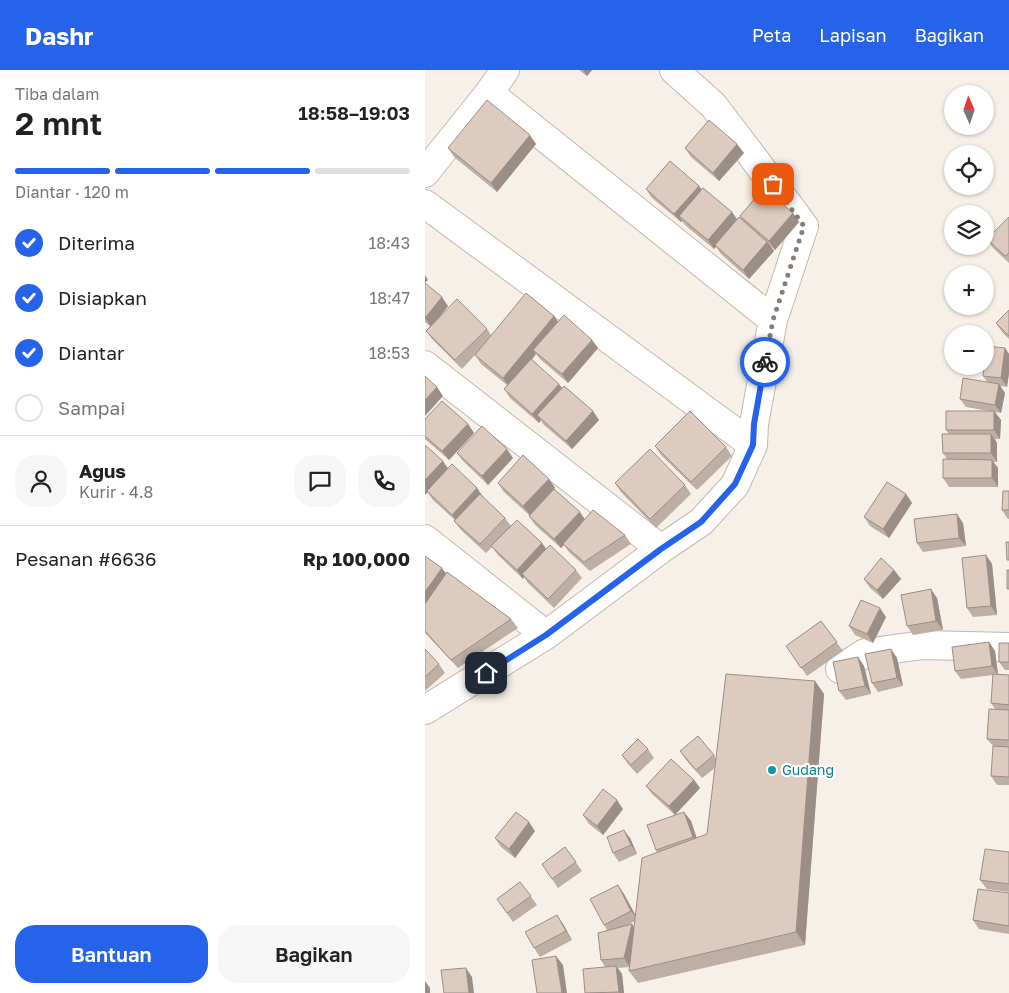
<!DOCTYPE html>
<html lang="id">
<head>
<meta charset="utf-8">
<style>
  :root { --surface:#fff; --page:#f6f6f6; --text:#222; --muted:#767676; --line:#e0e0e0; --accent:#2563eb }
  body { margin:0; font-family:"Golos Text",sans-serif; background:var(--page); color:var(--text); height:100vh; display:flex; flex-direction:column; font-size:19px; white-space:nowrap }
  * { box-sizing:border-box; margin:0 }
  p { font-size:16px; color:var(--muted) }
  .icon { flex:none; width:28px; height:28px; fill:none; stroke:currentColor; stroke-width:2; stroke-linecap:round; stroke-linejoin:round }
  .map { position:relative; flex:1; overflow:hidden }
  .details { display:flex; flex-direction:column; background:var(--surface); width:425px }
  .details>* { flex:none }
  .needle { width:32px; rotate:357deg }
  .buttons { position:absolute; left:519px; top:15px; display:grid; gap:10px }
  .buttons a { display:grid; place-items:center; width:50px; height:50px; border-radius:50%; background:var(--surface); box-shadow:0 1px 4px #0004; font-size:25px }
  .pin { position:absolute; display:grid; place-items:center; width:42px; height:42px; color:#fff; margin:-21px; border-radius:10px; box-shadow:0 2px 8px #0006 }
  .courier { position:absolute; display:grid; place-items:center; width:50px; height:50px; margin:-25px; border:4px solid #2563eb; border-radius:50%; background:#fff; color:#222; box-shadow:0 1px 6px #0007 }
  .headline em { font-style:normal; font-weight:600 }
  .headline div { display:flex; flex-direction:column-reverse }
  .headline { display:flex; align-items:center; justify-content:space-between; height:85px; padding:0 15px }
  h1 { font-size:32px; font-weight:600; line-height:38px }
  .bar { display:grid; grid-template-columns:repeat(4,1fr); gap:8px 5px; align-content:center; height:60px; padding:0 15px }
  .bar i { height:6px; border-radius:4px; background:var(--line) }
  .bar .selected { background:var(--accent) }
  .bar p { grid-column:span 4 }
  .line { display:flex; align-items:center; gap:12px; padding:0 15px; border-top:1px solid var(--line) }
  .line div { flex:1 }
  .round { display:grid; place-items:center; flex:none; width:52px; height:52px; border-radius:20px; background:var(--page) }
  ol { padding:0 15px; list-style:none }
  li { display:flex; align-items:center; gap:15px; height:55px }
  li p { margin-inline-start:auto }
  li .icon { padding:5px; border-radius:50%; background:var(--accent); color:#fff; stroke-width:4 }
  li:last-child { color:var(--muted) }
  li i { width:28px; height:28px; border:2px solid var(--line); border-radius:50% }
  .primary-button { display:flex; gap:10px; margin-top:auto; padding:10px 15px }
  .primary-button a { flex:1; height:58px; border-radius:20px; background:var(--accent); color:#fff; font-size:20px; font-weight:600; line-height:58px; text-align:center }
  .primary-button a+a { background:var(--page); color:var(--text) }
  header { display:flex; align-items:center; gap:30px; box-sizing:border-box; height:70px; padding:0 25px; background:var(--accent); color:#fff }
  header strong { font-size:24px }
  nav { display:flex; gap:28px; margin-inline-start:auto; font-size:18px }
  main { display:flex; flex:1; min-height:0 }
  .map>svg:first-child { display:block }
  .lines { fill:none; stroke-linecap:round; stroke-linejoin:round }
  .minor-casing { stroke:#c6b8ae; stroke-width:30 }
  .minor { stroke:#fff; stroke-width:28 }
  .wall { fill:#beafa5; fill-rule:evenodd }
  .shaded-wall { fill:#9b8e86 }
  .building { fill:#ddcbc0; stroke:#9b8e86 }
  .done { stroke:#877d75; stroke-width:5; stroke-dasharray:0 9 }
  .route { stroke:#2563eb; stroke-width:6 }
  .culture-dot { fill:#0f9aa8; stroke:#fff; stroke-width:2 }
  .labels { text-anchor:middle; stroke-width:4.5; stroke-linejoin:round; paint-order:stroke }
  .culture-label { font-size:14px; fill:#0d838f; stroke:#fff; text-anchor:start }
</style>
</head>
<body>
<header>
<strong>Dashr</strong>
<nav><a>Peta</a><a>Lapisan</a><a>Bagikan</a></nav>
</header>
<main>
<section class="details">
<div class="headline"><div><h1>2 mnt</h1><p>Tiba dalam</p></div><em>18:58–19:03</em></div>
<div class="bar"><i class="selected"></i><i class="selected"></i><i class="selected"></i><i></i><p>Diantar · 120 m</p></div>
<ol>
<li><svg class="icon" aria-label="check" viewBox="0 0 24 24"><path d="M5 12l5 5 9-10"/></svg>Diterima<p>18:43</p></li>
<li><svg class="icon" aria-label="check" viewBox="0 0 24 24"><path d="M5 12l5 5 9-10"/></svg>Disiapkan<p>18:47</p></li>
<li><svg class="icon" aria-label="check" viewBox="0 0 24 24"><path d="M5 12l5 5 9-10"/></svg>Diantar<p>18:53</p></li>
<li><i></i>Sampai</li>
</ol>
<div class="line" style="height:90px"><a class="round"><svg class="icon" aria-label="person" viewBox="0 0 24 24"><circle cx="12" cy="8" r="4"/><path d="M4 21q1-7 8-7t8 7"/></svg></a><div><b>Agus</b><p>Kurir · 4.8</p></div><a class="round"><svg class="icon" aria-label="chat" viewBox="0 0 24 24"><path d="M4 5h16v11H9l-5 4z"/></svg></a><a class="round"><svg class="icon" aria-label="phone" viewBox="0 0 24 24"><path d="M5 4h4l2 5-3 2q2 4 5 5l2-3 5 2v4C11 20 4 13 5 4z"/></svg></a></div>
<div class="line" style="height:65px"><div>Pesanan #6636</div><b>Rp 100,000</b></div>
<div class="primary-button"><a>Bantuan</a><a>Bagikan</a></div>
</section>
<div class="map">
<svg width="584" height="923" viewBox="0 0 584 923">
  <rect width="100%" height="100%" fill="#f6f0e9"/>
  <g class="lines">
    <defs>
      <path id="minor" d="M64 23 348 250
        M0 103 64 23 80 0
        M0 134 328 375
        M0 295 236 479
        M0 469 121 565
        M415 599 440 583 498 575 584 577
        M0 640 121 565 236 479 276 452 310 415 328 375 329 354 348 250 379 156 327 86 288 35 249 0"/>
    </defs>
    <!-- minor casing -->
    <use href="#minor" class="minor-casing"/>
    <!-- minor -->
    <use href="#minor" class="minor"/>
  </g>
  <!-- wall -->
  <path class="wall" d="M154 0H167L162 6Z
    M111 74 72 122 29 87 23 78Z
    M260 78 319 83 294 111 266 87Z
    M274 116 277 120 307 142 312 149 317 150 315 146 368 143 374 152 350 180 346 176 349 181 324 209 296 184 291 177 289 179 260 155 257 151 256 152 227 128 221 119Z
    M584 147V193L568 178 562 169Z
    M0 213 23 236 15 247 62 259 66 265 129 246 133 252 167 270 173 278 143 313 115 289 111 284 107 290 137 318 174 350 147 379 118 354 116 350 114 353 85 328 79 319 82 315 56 294 50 285 37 299 7 269 1 261 5 256 0 252Z
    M584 240V269L577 262 571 253Z
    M580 278 584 284V303L582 317 575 316 580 323 576 343 570 342 576 350 575 369H570L572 373V392H568L573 398V417H524L518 408 522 389 518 383 524 364 521 360 564 341 541 337 535 329 562 312 558 306Z
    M0 349 43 354 49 363 24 390 0 369Z
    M0 375 23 398 52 418 58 427 80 448 86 456 117 473 121 479 151 500 157 508 129 538 103 513 99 507 98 509 73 485 67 477 61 483 36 460 29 451 30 450 8 430 2 422 0 425Z
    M230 376 301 377 307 386 272 420 236 385Z
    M32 383 88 388 63 415 38 391Z
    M124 409 130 418 129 419 159 449 200 465 206 474 165 501 144 482 139 475 136 478 110 455 104 446V445L79 422 73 413Z
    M190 413 260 415 266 424 231 458 196 422Z
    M584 421V449H583L577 440Z
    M481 424 487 433 464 468 445 456 439 447Z
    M538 453 541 476 498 482 492 473Z
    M561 485 567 494 572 545 548 547 542 538Z
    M0 486 21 504 86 549 93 558 33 598 0 563Z
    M469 500 476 509 458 529 445 518 439 509Z
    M512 528 518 560 488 565 482 556Z
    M461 547 448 573 430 565 424 556Z
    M396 551 418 581 382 606 361 576Z
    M564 572 570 581 573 604 584 605V715H572L566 706 568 676 562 669 570 639 566 633 568 605 536 609 530 601Z
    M584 573V600H580L574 592Z
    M0 579 14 594 20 603 0 621Z
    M466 579 472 588 478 616 453 622 447 613Z
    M433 587 439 596 446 624 421 630 414 621Z
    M390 611 399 624 380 875 213 913 204 901 205 897 193 898 197 904 199 923H160L180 897 176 890 183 861 179 855 199 824 211 846 232 783 231 780 259 742 266 751 272 768 282 764 290 698 277 708 261 690 255 681 289 685 291 689ZM210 851 209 857 207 854 203 855Z
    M223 679 229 688 212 704 203 694 197 685Z
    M269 710 275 718 250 745 227 724 221 716Z
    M198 739 178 765 164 754 158 745Z
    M110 761 90 788 76 777 70 768Z
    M205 768 212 784 194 792 188 783Z
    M140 777 157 801 133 818 117 794Z
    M584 782V822L562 819 555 810Z
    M95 812 112 835 88 852 72 829Z
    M584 823V864L554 859 548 850Z
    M132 845 138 854 147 870 115 887 109 878Z"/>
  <!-- shaded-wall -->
  <path class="shaded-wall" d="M158 0H167L162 6Z
    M105 65 111 74 72 122 66 113Z
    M312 74 319 83 294 111 288 103Z
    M274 116 280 124 254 146 257 151 256 152 249 144Z
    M307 142 313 151 289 179 283 170Z
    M368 143 374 152 350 180 344 171Z
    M342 172 349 181 324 209 318 200Z
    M0 205 3 210 0 213Z
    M17 227 23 236 6 257 0 248Z
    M129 246 135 255 108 280 111 284 84 317 78 308Z
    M167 270 173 278 143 313 137 304Z
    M580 278 584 284V303L582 317 576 308Z
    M134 314 141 323 112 345 116 350 114 353 107 344Z
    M574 314 580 323 576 343 570 335Z
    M12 317 18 326 0 346V330Z
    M168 341 174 350 147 379 141 371Z
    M569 341 576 350 575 369 569 360Z
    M43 354 49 363 24 390 17 381Z
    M566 364 572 373V392L566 383Z
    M82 379 88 388 63 415 57 406Z
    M567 390 573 398V417L567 408Z
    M18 391 24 400 0 425V410Z
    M124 409 130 418 105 445 98 436Z
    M52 418 58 427 33 453 27 445Z
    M481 424 487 433 464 468 458 459Z
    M155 442 161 451 136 478 129 469Z
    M532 444 538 453 541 476 534 468Z
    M117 473 123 482 97 504 99 507 98 509 92 500Z
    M561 485 567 494 572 545 566 536Z
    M17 498 23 506 0 540V522Z
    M469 500 476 509 458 529 452 520Z
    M506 519 512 528 518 560 511 551Z
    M455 538 461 547 448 573 442 564Z
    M564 572 570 581 573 605 567 596Z
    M466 579 472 588 478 616 472 608Z
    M433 587 439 596 446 624 440 616Z
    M390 611 399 624 380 875 371 862Z
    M269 710 275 718 250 745 244 736Z
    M192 730 198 739 178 765 172 756Z
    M259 742 266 751 274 776 268 767Z
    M104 752 110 761 90 788 84 779Z
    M199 760 205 768 212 784 206 775Z
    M193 815 199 824 213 850 206 841Z
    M132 845 138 854 147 870 141 861Z
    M207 854 213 863 205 897 199 888Z
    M131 886 138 895 142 923H137Z
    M191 896 197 904 199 923H194V922Z
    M41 898 47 907 49 923H44Z
    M0 911 5 918V923H0Z"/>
  <!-- building -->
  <path class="building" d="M62 30 105 65 66 113 23 78Z
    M284 50 312 74 288 103 260 78Z
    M245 91 274 116 249 144 221 119Z
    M278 118 307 142 283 170 254 146Z
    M339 118 368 143 344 171 315 146Z
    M314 147 342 172 318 200 290 175Z
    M584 147V183L580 186 562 169Z
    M0 213 17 227 0 248Z
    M101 223 129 246 78 308 50 285Z
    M32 229 62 259 30 290 1 261Z
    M584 240V266L571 253Z
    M139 245 167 270 137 304 108 280Z
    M561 276 580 278 576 308 558 306 559 296H560Z
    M106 289 134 314 107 344 79 319Z
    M0 306 12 317 0 330Z
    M538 308 574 314 570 335 535 329Z
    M139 316 168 341 141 371 112 345Z
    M17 331 43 354 17 381 0 366V349Z
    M265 341 301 377 266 412 230 376Z
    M521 341H569V360H521Z
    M57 356 82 379 57 406 32 383Z
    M517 364H566V383H518Z
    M0 375 18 391 0 410Z
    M225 379 260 415 225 449 190 413Z
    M98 385 124 409 98 436 73 413Z
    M518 389 567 390V408H518Z
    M27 394 52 418 27 445 2 421Z
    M462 412 481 424 458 459 439 447Z
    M129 419 155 442 129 469 104 446Z
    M578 421H584V440H577Z
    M55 424 80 448 55 474 29 451Z
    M168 440 200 465 159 492 138 474Z
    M532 444 534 468 492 473 489 449Z
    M92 450 117 473 92 500 66 476Z
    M581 472H584V490H582Z
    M125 475 151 500 123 529 97 504Z
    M561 485 566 536 542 538 537 488Z
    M0 486 17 498 0 522Z
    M456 488 469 500 452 520 439 509Z
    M582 500H584V519H582Z
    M22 502 86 549 26 590 0 561V534Z
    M506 519 511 551 482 556 476 525Z
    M436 530 455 538 442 564 424 556Z
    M396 551 412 572 376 598 361 576Z
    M564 572 567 596 530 601 527 577Z
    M574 573H584V592H574Z
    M0 579 14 594 0 607Z
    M466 579 472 608 447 613 440 584Z
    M433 587 440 616 414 621 408 592Z
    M301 604 390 611 371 862 204 901 217 788 282 764Z
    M568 604 584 605V635L566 633Z
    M564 639 584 640V670L562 669Z
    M273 666 289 685 271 700 255 681Z
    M213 669 223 679 206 695 197 685Z
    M568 676 584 677V707L566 706Z
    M246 689 269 710 244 736 221 716Z
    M178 719 192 730 172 756 158 745Z
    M91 742 104 752 84 779 70 768Z
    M259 742 268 767 231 780 222 755Z
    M199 760 206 775 188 783 182 767Z
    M140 777 151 792 127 809 117 794Z
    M560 779 584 782V814L555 810Z
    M95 812 106 826 82 843 72 829Z
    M193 815 206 841 179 855 165 829Z
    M553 819 584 823V856L548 850Z
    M132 845 141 861 109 878 100 862Z
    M207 854 199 888 176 890 173 863Z
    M131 886 137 923H112L107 890Z
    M191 896 194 922 160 923 158 899Z
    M41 898 44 923H19L16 900Z"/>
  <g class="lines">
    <!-- done -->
    <path class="done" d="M340 292 348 250 379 156 348 114"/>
    <!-- route -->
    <path class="route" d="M61 603 121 565 236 479 276 452 310 414 328 375 329 354 340 292"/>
  </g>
  <!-- markers -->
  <circle class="culture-dot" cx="347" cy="700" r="5"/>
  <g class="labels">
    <!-- culture labels -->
    <g class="culture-label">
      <text x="357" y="705">Gudang</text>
    </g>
  </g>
</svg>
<div class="buttons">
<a><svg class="needle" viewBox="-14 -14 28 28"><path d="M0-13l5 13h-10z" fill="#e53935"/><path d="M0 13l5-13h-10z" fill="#767676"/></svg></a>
<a><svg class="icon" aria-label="locate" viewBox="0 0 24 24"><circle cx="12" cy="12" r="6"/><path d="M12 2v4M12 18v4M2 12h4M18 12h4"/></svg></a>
<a><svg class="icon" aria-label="layers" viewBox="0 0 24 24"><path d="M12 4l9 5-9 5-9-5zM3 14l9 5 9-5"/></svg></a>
<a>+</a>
<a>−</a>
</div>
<div class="pin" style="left:348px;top:114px;background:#ea580c"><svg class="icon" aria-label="bag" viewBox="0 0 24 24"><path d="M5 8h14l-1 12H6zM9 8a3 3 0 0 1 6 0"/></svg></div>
<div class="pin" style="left:61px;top:603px;background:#1f2937"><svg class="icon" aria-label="home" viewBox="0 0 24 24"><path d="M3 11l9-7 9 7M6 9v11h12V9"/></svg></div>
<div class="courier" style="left:340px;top:292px"><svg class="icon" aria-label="bike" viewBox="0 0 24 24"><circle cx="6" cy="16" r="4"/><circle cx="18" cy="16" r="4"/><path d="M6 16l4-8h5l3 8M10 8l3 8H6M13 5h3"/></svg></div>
</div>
</main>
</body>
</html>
